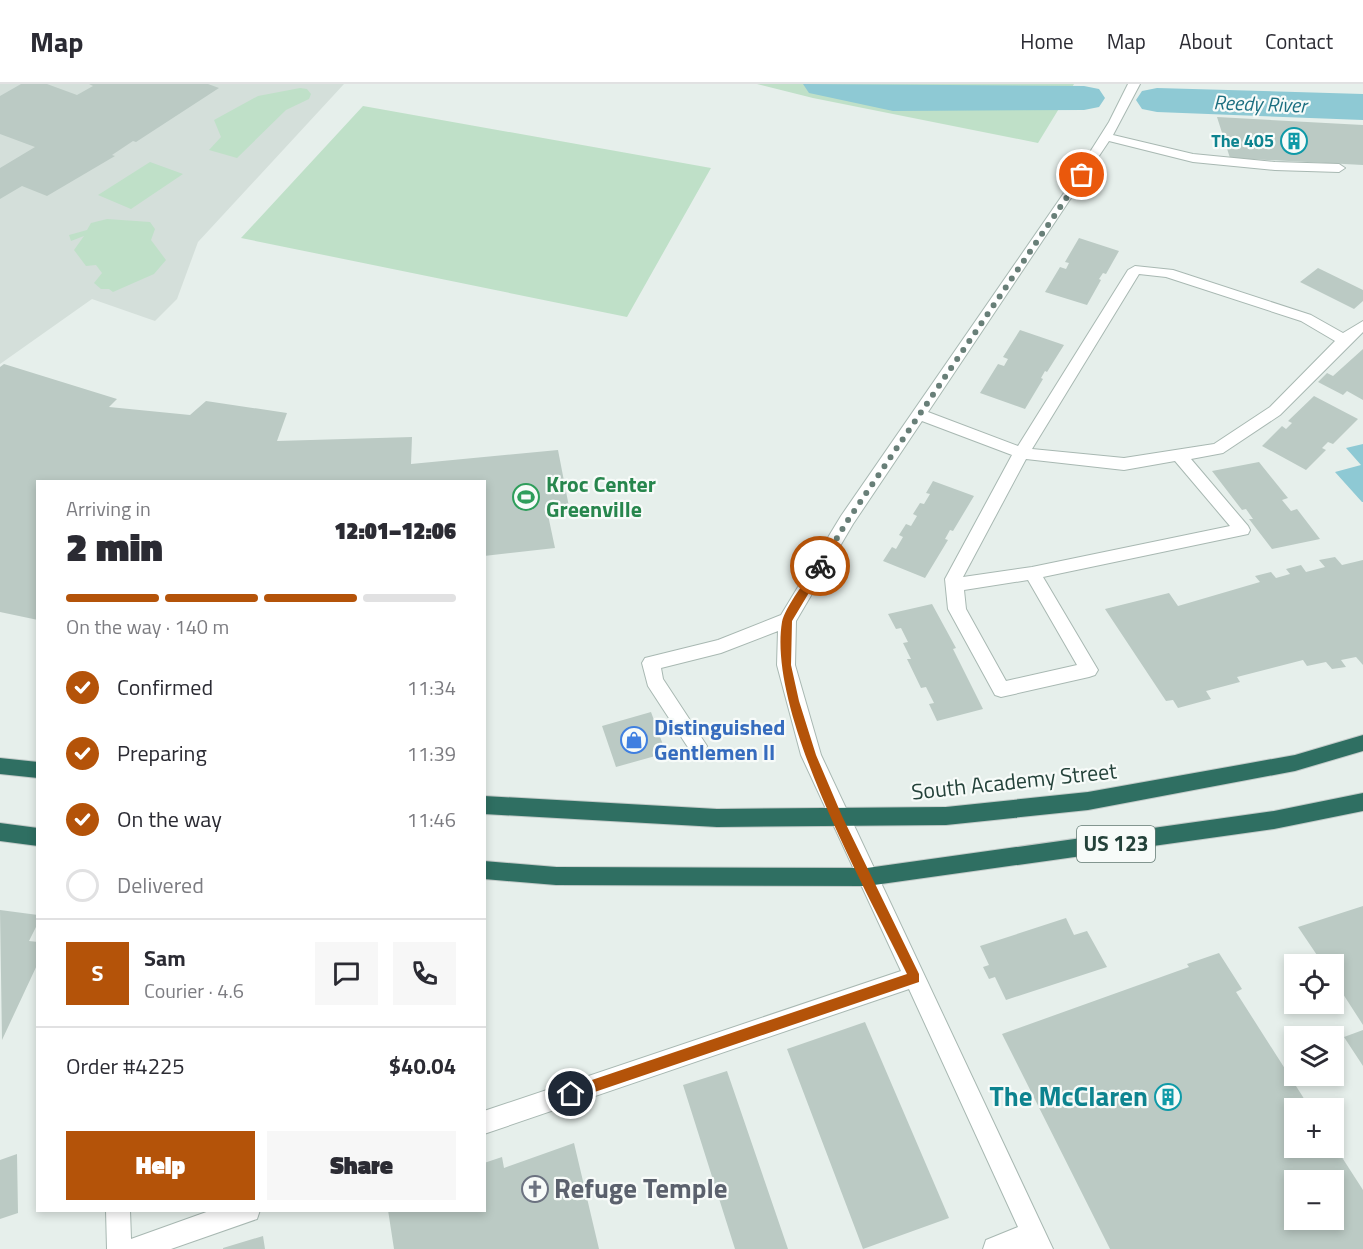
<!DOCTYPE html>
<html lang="en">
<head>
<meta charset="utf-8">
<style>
  :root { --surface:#fff; --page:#f7f7f7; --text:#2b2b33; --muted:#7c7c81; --line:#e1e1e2; --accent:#b45309 }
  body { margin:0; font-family:"Titillium Web",sans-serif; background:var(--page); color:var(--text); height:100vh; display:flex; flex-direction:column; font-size:22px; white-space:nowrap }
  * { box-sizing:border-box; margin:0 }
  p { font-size:20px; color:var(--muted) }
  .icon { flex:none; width:33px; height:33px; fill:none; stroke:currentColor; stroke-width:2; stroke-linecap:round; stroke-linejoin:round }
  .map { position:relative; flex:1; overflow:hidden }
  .side { position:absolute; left:36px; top:396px; width:450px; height:732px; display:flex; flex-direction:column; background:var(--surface); border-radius:0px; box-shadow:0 3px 9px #0003 }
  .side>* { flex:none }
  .tools { position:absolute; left:1284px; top:870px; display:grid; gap:12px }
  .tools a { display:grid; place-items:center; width:60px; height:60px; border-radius:0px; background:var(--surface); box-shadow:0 3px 9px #0003; font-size:30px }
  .pin { position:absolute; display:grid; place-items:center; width:51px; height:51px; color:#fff; margin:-26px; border:3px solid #fff; border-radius:50%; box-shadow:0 2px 6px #0007 }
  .courier { position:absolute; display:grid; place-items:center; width:60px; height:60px; margin:-30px; border:4px solid #b45309; border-radius:50%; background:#fff; color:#222; box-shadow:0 2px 8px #0007 }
  .overview em { font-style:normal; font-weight:800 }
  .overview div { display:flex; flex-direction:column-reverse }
  .overview { display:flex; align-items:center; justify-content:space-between; height:102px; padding:0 30px }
  h1 { font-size:39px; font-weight:800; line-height:45px }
  .bar { display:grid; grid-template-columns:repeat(4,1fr); gap:9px 6px; align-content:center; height:72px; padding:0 30px }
  .bar i { height:8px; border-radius:4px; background:var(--line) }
  .bar .selected { background:var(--accent) }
  .bar p { grid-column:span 4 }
  .line { display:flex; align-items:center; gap:15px; padding:0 30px; border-top:2px solid var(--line) }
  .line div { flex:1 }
  .round { display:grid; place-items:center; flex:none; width:63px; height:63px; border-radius:0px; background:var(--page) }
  ol { padding:0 30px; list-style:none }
  li { display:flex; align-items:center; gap:18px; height:66px }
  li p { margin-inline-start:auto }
  li .icon { padding:6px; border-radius:50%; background:var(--accent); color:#fff; stroke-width:4 }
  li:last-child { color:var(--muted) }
  li i { width:33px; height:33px; border:3px solid var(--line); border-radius:50% }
  .cta { display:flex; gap:12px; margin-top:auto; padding:12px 30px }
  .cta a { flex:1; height:69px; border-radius:0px; background:var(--accent); color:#fff; font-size:24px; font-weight:800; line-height:69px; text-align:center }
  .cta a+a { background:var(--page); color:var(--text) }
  header { display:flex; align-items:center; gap:36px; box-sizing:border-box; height:84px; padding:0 30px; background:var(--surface); border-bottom:2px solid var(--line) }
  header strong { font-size:28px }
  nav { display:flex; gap:33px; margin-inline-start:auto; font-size:21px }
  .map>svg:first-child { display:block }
  .built { fill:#d4dfda }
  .green { fill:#bfe0c8 }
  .water { fill:#8ec9d4 }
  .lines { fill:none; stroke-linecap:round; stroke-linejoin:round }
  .river { fill:#8ec9d4; fill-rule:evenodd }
  .building { fill:#bbcac4; fill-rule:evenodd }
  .minor-casing { stroke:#a8b8b2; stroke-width:2 }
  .highway-casing { stroke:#c2cac8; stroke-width:2 }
  .minor { fill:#fff; fill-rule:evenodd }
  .highway { fill:#2f6f62; fill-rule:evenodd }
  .route { fill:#b45309 }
  .done { stroke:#687f78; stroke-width:6; stroke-dasharray:0 10.8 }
  .labels { text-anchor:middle; stroke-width:4.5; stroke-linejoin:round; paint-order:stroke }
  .far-culture-label { font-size:18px; font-weight:bold; fill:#0d838f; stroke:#f7fbf9; text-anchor:end }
  .far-water-label { font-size:20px; font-style:italic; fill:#1c6f80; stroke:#f7fbf9 }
  .shield { fill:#f7fbf9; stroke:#637a73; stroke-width:1.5 }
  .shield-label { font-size:21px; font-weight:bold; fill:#24423a }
  .leisure-label { font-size:22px; font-weight:bold; fill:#27864d; stroke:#f7fbf9; text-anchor:start }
  .shop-label { font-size:22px; font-weight:bold; fill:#366cbe; stroke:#f7fbf9; text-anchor:start }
  .street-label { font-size:22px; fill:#24423a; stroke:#f7fbf9 }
  .near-culture-label { font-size:27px; font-weight:bold; fill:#0d838f; stroke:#f7fbf9; text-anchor:end }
  .near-worship-label { font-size:27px; font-weight:bold; fill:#5b616d; stroke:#f7fbf9; text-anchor:start }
</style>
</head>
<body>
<header>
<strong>Map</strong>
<nav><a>Home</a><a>Map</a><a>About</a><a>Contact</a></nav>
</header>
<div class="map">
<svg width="1363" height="1165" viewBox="0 0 1363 1165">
  <rect width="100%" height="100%" fill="#e6efeb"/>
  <!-- built -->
  <path class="built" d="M0 0H344L198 158 177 215 155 237 92 215 0 280Z"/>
  <!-- green -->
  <path class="green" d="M757 0H1074L1038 59 813 14Z
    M300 4 307 5 311 10 309 15 286 26 237 74 209 66 221 53 214 36 258 12Z
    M363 22 711 84 627 233 241 154Z
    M150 78 183 90 131 125 98 111Z
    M107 135 150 138 155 145 151 156 166 176 154 190 113 208 109 205H101L94 199 102 189 96 181 86 182 74 166 84 152 71 157 69 151 87 146 91 139Z"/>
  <!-- water -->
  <path class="water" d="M1363 360V418H1362L1335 388 1361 381 1346 364Z"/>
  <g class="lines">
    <!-- river -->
    <path class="river" d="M803 0 1084 2 1099 5 1105 14 1099 23 1084 26 893 27 809 9Z
      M1157 4 1363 10V36L1157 28 1142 25 1136 16 1142 7Z"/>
  </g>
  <!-- building -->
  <path class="building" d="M21 0H47L77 11 93 2 89 0H208L219 4 136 58 133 57 112 71 115 72 47 112 22 102 0 115V84L35 63 0 50V12Z
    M1217 33 1363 41V81L1230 74Z
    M1079 154 1119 167 1106 190 1103 189 1099 195 1101 196 1087 221 1045 208 1060 183 1066 185 1069 179 1065 178Z
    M1318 184 1363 206V217L1354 225 1300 198Z
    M1020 246 1064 261 1047 288 1045 287 1041 294 1043 295 1025 325 980 309 998 280 1004 282 1008 275 1003 273Z
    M1363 265V316L1347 307 1343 311 1318 298 1327 289 1333 292Z
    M4 280 117 315 109 323 190 331 206 317 287 329 277 357 412 353 411 380 558 366 570 428 548 431 555 464 484 472V398H38V536L0 528V283Z
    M1314 312 1358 335 1333 360 1328 358 1322 364 1326 366 1306 386 1262 362 1282 342 1286 345 1292 339 1288 337Z
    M1259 378 1288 414 1282 416 1291 427 1297 425 1320 455 1272 465 1249 435H1253L1246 425 1242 426 1212 387Z
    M933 397 974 412 953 447 950 446 945 455 948 456 925 494 883 477 892 463 896 465 903 453 899 451 906 440 911 442 917 432 913 430 920 419 924 420 930 410 926 409Z
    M1335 473 1342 481 1363 476V581L1356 573 1341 576 1346 583 1332 585 1326 578 1307 582 1303 576 1237 593 1240 598 1206 607 1211 615 1178 624 1173 616 1166 617 1105 525 1169 509 1178 522 1260 498 1255 492 1271 488 1276 494 1290 490 1286 485 1301 481 1306 488 1325 483 1319 476Z
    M932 520 956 564 953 565 983 625 937 637 929 620 934 619 926 603 921 604 907 575H911L903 559 908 558 901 544 896 545 888 530Z
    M651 628 666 669 616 683 602 642Z
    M1363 822V941L1334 896V880H1323L1298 843Z
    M0 826 38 831V839L29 857 38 858V879L2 956Z
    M1066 834 1074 851 1087 847 1107 883 1006 916 995 893 989 895 983 883 989 881 980 862Z
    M1219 869 1242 905 1236 908 1310 1024H1294V1064H1334V1061L1363 1106V1165H1110L1002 950 1189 883 1187 880ZM1294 1096H1334V1136H1294Z
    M865 938 949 1134 863 1165 787 965Z
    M1363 946V982L1344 953Z
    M727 987 788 1165H735L683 1001Z
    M574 1059 599 1165H394L388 1126H484V1079L502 1073 504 1084Z
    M17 1070 18 1129 0 1135V1076Z
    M263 1152 265 1165H223V1164Z"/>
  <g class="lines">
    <defs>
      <path id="minor" d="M1128 0H1140L1113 51 1193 70 1275 78 1339 80 1345 84 1339 88 1275 86 1193 78 1109 57 928 328 1018 362 1128 186 1135 182 1173 186 1311 231 1343 249 1363 237V248L1280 331 1223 369 1191 375 1248 442 1250 446 1248 450 1043 493 1098 586 1095 591 1089 593 1001 613 995 611 948 525 945 495 1012 371 922 337 853 440 796 537 795 581 821 671 1053 1165H983L986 1156 1018 1143 909 905 484 1050V1027L901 887 801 671 777 581 778 547 721 569 661 584 663 595 707 662 705 668 698 670 691 668 648 602 642 579 645 574 718 556 781 531 841 432 1066 106 1109 38ZM1139 190 1166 193 1301 237 1335 257 1270 323 1214 360 1124 374 1032 365ZM1026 375 1124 386 1175 377 1230 442 1032 483 963 493ZM1028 496 1077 581 1006 597 966 525 964 506Z
        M106 1126H130L131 1155 212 1126H260L257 1135 171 1165H107Z"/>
      <path id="highway" d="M1363 651V667L1295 687 1088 726 946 741 717 743 484 730V712L717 725 946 723 1088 708 1295 671Z
        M0 674 38 678V694L0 690Z
        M1363 709V727L1274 745 867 802 556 801 484 795V777L556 783 867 784 1274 727Z
        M0 739 38 744V762L0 757Z"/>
    </defs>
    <!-- minor casing -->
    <use href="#minor" class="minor-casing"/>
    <!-- highway casing -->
    <use href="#highway" class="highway-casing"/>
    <!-- minor -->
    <use href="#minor" class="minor"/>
    <!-- highway -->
    <use href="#highway" class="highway"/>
  </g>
  <!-- route -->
  <path class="route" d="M817 479 825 482 792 537 791 581 799 617 816 671 842 732 919 890V898L571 1016 567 1014V1005L571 1003 907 890C866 805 767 630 782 538 785 523 808 494 817 479Z"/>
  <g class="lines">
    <!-- done -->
    <path class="done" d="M820 482 848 436 1082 91"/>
  </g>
  <!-- icons -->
  <defs>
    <symbol id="building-ring" viewBox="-11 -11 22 22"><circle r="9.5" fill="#f7fbf9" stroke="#0f9aa8" stroke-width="1.5"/><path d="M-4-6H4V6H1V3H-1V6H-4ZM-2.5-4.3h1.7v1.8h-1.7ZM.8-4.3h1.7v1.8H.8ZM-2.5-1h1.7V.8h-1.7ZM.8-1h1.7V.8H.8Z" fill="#0f9aa8"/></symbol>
    <symbol id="stadium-ring" viewBox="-11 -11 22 22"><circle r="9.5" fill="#f7fbf9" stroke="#2e9e5b" stroke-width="1.5"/><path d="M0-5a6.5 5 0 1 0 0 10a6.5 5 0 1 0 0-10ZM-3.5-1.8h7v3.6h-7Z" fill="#2e9e5b"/></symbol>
    <symbol id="shop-ring" viewBox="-11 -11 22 22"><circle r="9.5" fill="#f7fbf9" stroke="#3f7fe0" stroke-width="1.5"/><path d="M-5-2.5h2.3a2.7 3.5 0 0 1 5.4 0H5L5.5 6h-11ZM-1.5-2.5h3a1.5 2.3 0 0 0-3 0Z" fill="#3f7fe0"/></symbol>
    <symbol id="church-ring" viewBox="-11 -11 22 22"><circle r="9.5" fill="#f7fbf9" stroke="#6b7280" stroke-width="1.5"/><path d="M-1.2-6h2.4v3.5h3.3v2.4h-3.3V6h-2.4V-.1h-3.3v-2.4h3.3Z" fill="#6b7280"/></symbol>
  </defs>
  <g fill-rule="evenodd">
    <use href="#building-ring" x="1279" y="42" width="30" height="30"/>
    <use href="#stadium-ring" x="511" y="398" width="30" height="30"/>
    <use href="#shop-ring" x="619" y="641" width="30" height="30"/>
    <use href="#building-ring" x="1153" y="998" width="30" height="30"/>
    <use href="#church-ring" x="520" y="1090" width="30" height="30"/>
  </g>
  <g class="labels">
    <!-- far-culture labels -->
    <g class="far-culture-label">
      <text x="1274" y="63">The 405</text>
    </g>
    <!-- far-water labels -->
    <g class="far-water-label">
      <text transform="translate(1260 20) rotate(2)" y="7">Reedy River</text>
    </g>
    <!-- shield labels -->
    <rect class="shield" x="1077" y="742" width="78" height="36" rx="4.5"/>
    <g class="shield-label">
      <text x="1116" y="767">US 123</text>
    </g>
    <!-- leisure labels -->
    <g class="leisure-label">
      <text x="546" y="408">Kroc Center<tspan x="546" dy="25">Greenville</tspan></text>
    </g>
    <!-- shop labels -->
    <g class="shop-label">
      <text x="654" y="651">Distinguished<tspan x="654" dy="25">Gentlemen II</tspan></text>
    </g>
    <!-- street labels -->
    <g class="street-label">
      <text transform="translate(1014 697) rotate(-6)" y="8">South Academy Street</text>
    </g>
    <!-- near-culture labels -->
    <g class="near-culture-label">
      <text x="1148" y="1022">The McClaren</text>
    </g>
    <!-- near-worship labels -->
    <g class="near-worship-label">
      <text x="554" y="1114">Refuge Temple</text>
    </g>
  </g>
</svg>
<div class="tools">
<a><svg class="icon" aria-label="locate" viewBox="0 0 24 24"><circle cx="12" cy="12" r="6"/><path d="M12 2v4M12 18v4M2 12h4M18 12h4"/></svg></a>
<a><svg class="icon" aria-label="layers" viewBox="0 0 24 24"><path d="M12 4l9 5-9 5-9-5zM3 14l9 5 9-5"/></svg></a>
<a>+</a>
<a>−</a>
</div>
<div class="pin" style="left:1082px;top:91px;background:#ea580c"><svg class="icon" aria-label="bag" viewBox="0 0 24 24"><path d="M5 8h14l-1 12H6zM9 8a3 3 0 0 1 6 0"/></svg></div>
<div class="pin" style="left:571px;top:1010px;background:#1f2937"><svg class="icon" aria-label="home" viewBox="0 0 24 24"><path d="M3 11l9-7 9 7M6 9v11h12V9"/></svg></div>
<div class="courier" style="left:820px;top:482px"><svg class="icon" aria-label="bike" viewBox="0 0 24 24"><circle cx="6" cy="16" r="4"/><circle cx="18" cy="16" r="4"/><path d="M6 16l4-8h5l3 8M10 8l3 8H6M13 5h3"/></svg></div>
<section class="side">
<div class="overview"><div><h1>2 min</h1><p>Arriving in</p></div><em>12:01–12:06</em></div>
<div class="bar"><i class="selected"></i><i class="selected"></i><i class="selected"></i><i></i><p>On the way · 140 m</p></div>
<ol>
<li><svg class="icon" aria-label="check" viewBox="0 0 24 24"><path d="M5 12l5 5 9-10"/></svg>Confirmed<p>11:34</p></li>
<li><svg class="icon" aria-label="check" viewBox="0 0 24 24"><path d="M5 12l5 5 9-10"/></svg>Preparing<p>11:39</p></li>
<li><svg class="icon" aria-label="check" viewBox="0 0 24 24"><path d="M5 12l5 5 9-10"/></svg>On the way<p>11:46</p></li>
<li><i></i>Delivered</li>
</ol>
<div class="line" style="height:108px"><b class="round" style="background:var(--accent);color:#fff">S</b><div><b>Sam</b><p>Courier · 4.6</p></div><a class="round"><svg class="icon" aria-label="chat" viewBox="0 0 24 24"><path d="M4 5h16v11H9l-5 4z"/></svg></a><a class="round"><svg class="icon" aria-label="phone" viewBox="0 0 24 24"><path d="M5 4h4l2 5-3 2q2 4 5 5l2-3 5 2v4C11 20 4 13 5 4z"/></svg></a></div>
<div class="line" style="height:78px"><div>Order #4225</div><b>$40.04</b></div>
<div class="cta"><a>Help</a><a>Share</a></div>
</section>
</div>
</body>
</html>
